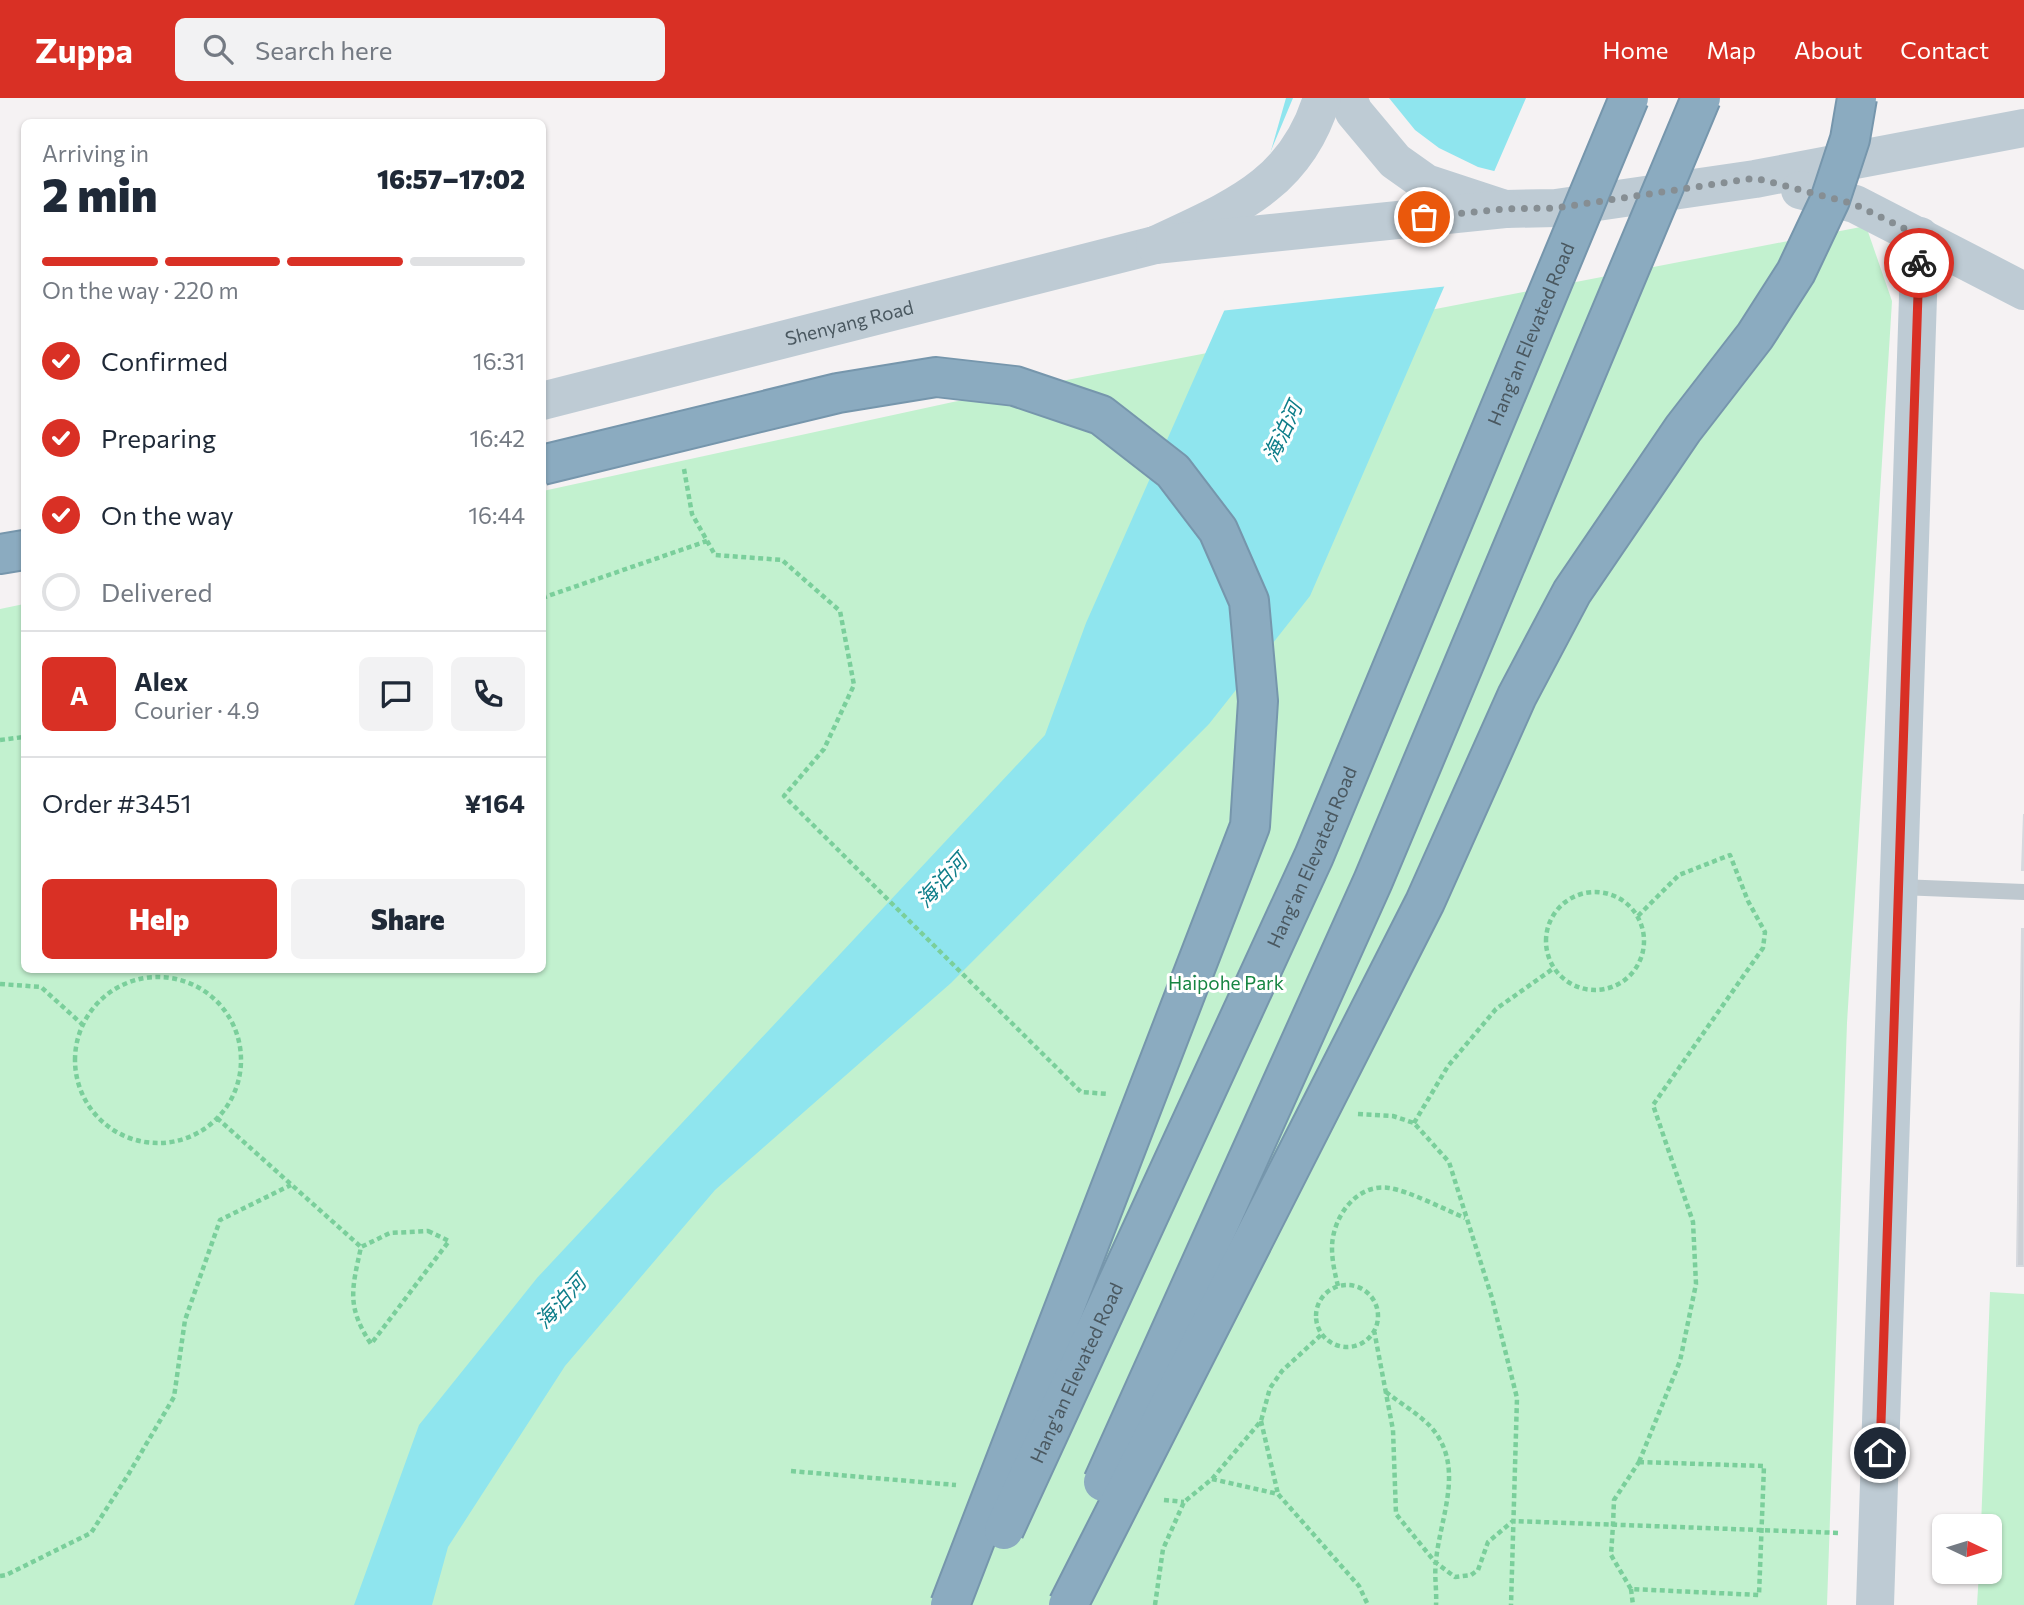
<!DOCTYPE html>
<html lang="en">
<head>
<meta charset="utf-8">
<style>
  :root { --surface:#fff; --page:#f2f2f3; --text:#1f2937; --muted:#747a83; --line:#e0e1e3; --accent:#d93025 }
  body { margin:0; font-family:Commissioner,"Noto Sans SC",sans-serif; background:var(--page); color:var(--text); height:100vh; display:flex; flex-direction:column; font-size:26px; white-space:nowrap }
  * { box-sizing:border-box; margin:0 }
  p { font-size:23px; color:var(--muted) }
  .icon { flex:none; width:38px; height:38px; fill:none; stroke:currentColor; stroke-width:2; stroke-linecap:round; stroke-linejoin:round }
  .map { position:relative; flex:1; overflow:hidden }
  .details { position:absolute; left:21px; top:21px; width:525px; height:854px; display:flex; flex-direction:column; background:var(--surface); border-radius:10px; box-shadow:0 2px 5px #0004 }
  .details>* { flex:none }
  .needle { width:46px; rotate:94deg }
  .controls { position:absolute; left:1932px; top:1416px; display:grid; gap:14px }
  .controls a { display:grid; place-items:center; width:70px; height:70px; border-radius:10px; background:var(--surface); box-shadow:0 2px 5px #0004; font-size:35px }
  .pin { position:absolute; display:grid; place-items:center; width:60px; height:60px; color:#fff; margin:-30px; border:4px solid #fff; border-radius:50%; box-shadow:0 2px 7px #0007 }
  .courier { position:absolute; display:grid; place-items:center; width:70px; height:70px; margin:-35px; border:5px solid #d93025; border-radius:50%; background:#fff; color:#222; box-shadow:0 2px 9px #0007 }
  .head em { font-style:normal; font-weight:800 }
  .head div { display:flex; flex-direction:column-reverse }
  .head { display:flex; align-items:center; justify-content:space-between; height:119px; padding:0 21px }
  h1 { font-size:46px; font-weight:800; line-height:52px }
  .bar { display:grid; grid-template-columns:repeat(4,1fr); gap:10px 7px; align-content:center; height:84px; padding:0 21px }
  .bar i { height:9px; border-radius:5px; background:var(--line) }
  .bar .current { background:var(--accent) }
  .bar p { grid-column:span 4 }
  .line { display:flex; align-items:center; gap:18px; padding:0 21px; border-top:2px solid var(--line) }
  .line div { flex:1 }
  .round { display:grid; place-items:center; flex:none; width:74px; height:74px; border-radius:10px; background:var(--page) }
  ol { padding:0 21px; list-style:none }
  li { display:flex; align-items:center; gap:21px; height:77px }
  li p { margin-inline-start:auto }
  li .icon { padding:7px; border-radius:50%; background:var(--accent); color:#fff; stroke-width:4 }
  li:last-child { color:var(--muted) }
  li i { width:38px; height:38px; border:4px solid var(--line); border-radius:50% }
  .primary-button { display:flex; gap:14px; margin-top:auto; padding:14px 21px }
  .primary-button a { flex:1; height:80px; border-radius:10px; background:var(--accent); color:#fff; font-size:28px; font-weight:800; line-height:80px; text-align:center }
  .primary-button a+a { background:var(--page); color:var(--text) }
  header { display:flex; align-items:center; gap:42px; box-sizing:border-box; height:98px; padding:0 35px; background:var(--accent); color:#fff }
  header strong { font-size:33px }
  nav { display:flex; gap:38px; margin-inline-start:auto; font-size:24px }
  .search { width:490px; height:63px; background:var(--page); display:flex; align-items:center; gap:18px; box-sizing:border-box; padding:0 24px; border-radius:10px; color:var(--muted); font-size:26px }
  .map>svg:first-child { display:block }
  .green { fill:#c2f1cf }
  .water { fill:#8fe5ee }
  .pier { fill:#f5f2f3 }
  .building { fill:#ccd0d5; stroke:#d6d9de; stroke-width:2; filter:url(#shadow) }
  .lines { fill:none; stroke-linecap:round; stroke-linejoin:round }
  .highway-casing { stroke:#7696ac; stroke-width:42 }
  .path { stroke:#7acf9b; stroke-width:4.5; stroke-dasharray:5 3.5; stroke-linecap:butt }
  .lane { stroke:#bec8cf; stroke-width:16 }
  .secondary { stroke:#becbd4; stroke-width:38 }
  .highway { stroke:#8babc0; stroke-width:38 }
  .highway-bridge-casing { stroke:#7696ac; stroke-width:42; stroke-linecap:butt }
  .secondary-bridge { stroke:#becbd4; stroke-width:38 }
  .highway-bridge { stroke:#8babc0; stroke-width:38 }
  .done { stroke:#868e93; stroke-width:7; stroke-dasharray:0 12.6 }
  .route { stroke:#d93025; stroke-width:9 }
  .labels { text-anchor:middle; stroke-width:6; stroke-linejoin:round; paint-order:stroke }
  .street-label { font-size:19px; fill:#4a5860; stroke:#fff }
  .park-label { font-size:19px; fill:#178542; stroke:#fff }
  .water-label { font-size:21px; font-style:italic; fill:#0d7d89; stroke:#fff }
</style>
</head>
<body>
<header>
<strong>Zuppa</strong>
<div class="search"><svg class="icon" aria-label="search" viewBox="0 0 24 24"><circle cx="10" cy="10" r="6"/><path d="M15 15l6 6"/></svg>Search here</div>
<nav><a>Home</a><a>Map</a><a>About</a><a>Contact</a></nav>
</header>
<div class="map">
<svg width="2024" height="1507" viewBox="0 0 2024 1507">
  <defs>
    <filter id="shadow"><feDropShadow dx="8" dy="4.5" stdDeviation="0" flood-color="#0004"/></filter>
  </defs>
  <rect width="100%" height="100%" fill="#f5f2f3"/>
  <!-- green -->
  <path class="green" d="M1866 128 1892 203 1847 925 1827 1507H0V511L24 506V872H542L543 393 953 304Z
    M1990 1194 2024 1196V1507H1977L1979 1474H1990V1428H1981Z"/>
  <!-- water -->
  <path class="water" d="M1286 0H1526L1310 498 1209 626 951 885 715 1092 565 1268 448 1449 432 1507H354L419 1327 537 1180 1045 637 1086 525 1228 204Z"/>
  <!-- pier -->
  <path class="pier" d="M1293 0H1389L1415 32 1439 50 1478 69 1498 74 1449 188 1220 213 1260 79Z"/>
  <!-- building -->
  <path class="building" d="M2024 716V772H2022Z
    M2022 831H2024V1168H2017Z"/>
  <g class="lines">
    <defs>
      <path id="highway" d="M0 456 24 452"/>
    </defs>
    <!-- highway casing -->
    <use href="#highway" class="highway-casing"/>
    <!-- path -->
    <path class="path" d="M684 371 692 416 715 457 782 462 840 513 854 587 824 651 784 698 1081 994 1108 996
      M542 500 707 443
      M0 642 24 639
      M1546 843a49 49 0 1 1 98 0a49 49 0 1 1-98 0Z
      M1638 818 1679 777 1730 757 1748 803 1765 834 1763 850 1653 1007 1693 1124 1696 1186 1680 1263 1639 1364
      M75 962a83 83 0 1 1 166 0a83 83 0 1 1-166 0Z
      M0 886 41 889 83 927
      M1358 1016 1393 1018 1414 1025 1449 1064 1492 1200 1517 1300 1511 1507
      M217 1020 361 1149
      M1414 1025 1448 968 1496 911 1554 870
      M428 1133 449 1143 371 1246C346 1208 352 1191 361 1149L390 1135Z
      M1316 1218a31 31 0 1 1 62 0a31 31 0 1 1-62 0Z
      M1338 1188C1335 1176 1332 1163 1332 1150 1332 1120 1356 1085 1389 1090 1409 1093 1444 1111 1465 1120
      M1374 1232 1393 1332 1396 1416 1435 1464 1455 1479 1471 1477 1478 1472 1488 1444 1513 1423 1841 1435
      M1386 1294C1400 1305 1417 1315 1429 1327 1467 1367 1440 1418 1436 1463 1434 1478 1437 1493 1436 1507
      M1261 1323 1278 1396
      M1639 1364 1764 1368 1759 1497 1631 1491 1611 1457 1613 1427 1614 1402Z
      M791 1373 956 1387
      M1212 1381 1278 1396 1359 1488 1368 1507
      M1164 1402 1184 1404
      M0 1478 6 1477 91 1435 128 1377 174 1299 185 1222 220 1122 291 1087
      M1631 1491 1633 1507
      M1155 1507 1163 1451 1184 1404 1212 1381 1261 1323 1270 1290 1282 1273 1322 1236"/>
    <!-- lane -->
    <path class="lane" d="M1900 789 2024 794"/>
    <!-- secondary -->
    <g class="secondary">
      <path d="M1348 0 1354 14 1395 63 1426 85 1505 111 1556 110 1755 81 2024 30"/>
      <path d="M1800 92 1855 106 2024 193"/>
      <path id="s1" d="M542 303 1155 147C1231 111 1296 88 1322 0"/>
      <path d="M1875 1507 1920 138"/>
    </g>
    <!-- highway -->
    <use href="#highway" class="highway"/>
    <defs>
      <g id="highway-bridge">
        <path d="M542 367 838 295 936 279 1015 288 1101 317 1173 373 1218 432 1249 503 1258 603 1250 728 950 1507"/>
        <path d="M1103 1384 1373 783 1701 0"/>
        <path id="s2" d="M1004 1432 1314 758 1629 0"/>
        <path d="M1068 1507 1425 804 1517 598 1572 494 1683 331 1755 238 1796 174 1830 102 1850 41 1857 0"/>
      </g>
    </defs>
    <!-- highway-bridge casing -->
    <use href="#highway-bridge" class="highway-bridge-casing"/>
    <!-- secondary-bridge -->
    <path class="secondary-bridge" d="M1155 147 1505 111"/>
    <!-- highway-bridge -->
    <use href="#highway-bridge" class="highway-bridge"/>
  </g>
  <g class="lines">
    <!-- done -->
    <path class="done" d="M1424 119 1505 111 1556 110 1755 80 1854 106 1920 138 1919 165"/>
    <!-- route -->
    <path class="route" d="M1880 1355 1919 165"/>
  </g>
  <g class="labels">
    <!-- street labels -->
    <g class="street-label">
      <text dy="7" stroke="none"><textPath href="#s1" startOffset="317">Shenyang Road</textPath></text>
      <text dy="7" stroke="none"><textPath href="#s2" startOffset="1307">Hang'an Elevated Road</textPath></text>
      <text dy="7" stroke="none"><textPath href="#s2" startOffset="740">Hang'an Elevated Road</textPath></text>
      <text dy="7" stroke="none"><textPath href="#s2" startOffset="173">Hang'an Elevated Road</textPath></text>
    </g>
    <!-- park labels -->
    <g class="park-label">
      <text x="1226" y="892">Haipohe Park</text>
    </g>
    <!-- water labels -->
    <g class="water-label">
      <text transform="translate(1283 334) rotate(-65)" y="7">海泊河</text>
      <text transform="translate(942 783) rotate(-48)" y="7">海泊河</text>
      <text transform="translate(561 1204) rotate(-48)" y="7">海泊河</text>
    </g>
  </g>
</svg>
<div class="controls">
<a><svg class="needle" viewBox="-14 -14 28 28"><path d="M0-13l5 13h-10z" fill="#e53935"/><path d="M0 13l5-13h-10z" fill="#747a83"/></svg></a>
</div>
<div class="pin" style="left:1424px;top:119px;background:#ea580c"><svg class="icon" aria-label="bag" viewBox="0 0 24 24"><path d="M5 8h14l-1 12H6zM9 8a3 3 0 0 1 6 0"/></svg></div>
<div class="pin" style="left:1880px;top:1355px;background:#1f2937"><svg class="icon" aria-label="home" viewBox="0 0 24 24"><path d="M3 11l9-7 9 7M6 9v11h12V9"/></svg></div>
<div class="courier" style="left:1919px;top:165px"><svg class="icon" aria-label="bike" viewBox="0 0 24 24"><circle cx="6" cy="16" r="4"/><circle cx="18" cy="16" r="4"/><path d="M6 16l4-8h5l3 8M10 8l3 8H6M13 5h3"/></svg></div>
<section class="details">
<div class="head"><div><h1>2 min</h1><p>Arriving in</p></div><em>16:57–17:02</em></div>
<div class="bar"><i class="current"></i><i class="current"></i><i class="current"></i><i></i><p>On the way · 220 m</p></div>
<ol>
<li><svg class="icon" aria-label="check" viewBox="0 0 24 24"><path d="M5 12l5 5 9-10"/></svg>Confirmed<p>16:31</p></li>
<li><svg class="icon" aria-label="check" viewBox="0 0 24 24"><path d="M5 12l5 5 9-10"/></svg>Preparing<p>16:42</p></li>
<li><svg class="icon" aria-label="check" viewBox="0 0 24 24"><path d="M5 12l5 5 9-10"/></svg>On the way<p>16:44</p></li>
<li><i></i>Delivered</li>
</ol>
<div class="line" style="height:126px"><b class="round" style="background:var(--accent);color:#fff">A</b><div><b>Alex</b><p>Courier · 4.9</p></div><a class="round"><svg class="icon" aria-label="chat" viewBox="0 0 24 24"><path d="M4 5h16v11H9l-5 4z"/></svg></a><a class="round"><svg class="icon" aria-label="phone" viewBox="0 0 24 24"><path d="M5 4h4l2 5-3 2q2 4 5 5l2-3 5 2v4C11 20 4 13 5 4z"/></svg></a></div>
<div class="line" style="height:91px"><div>Order #3451</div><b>¥164</b></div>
<div class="primary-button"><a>Help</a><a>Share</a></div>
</section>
</div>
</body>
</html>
